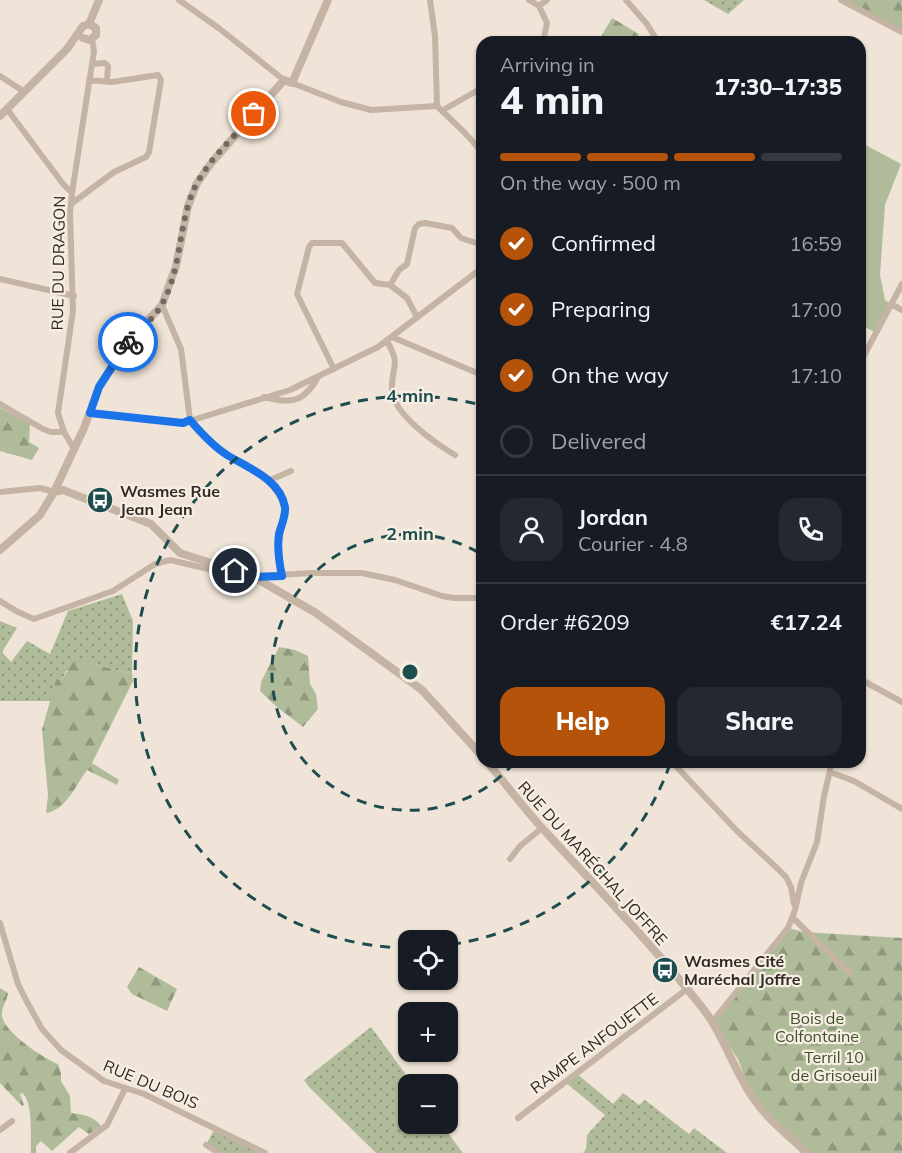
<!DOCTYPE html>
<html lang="en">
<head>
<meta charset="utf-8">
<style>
  :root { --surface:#171b24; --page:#242831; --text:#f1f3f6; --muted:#9ea1a6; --line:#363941; --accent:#b45309 }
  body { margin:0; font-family:Mulish,sans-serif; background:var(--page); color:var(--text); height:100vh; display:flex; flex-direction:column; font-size:22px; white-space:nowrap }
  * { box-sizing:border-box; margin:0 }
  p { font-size:20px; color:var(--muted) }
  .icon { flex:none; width:33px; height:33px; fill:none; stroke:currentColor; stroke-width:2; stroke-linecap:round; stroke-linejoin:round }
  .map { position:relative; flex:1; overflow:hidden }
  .panel { position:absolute; left:476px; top:36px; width:390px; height:732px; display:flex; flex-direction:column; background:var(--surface); border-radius:18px; box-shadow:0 2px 4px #0004 }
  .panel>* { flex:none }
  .buttons { position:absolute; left:398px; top:930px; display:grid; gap:12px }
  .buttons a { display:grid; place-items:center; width:60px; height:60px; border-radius:12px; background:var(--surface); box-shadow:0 2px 4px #0004; font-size:30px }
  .pin { position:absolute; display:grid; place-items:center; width:51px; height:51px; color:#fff; margin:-26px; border:3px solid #fff; border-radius:50%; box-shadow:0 2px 6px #0007 }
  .courier { position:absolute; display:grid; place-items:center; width:60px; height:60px; margin:-30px; border:4px solid #1a73e8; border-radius:50%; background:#fff; color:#222; box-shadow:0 2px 8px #0007 }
  .headline em { font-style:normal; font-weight:800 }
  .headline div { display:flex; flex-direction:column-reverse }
  .headline { display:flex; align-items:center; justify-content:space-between; height:102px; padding:0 24px }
  h1 { font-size:39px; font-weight:800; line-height:45px }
  .bar { display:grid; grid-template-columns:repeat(4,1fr); gap:9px 6px; align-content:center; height:72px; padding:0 24px }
  .bar i { height:8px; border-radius:4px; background:var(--line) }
  .bar .current { background:var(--accent) }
  .bar p { grid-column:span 4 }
  .line { display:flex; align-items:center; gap:15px; padding:0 24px; border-top:2px solid var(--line) }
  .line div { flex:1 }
  .round { display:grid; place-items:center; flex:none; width:63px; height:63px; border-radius:18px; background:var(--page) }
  ol { padding:0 24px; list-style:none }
  li { display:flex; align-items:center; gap:18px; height:66px }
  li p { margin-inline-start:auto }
  li .icon { padding:6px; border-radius:50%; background:var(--accent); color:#fff; stroke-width:4 }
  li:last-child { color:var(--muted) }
  li i { width:33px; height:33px; border:3px solid var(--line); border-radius:50% }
  .cta { display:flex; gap:12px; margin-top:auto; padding:12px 24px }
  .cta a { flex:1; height:69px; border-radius:18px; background:var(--accent); color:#fff; font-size:24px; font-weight:800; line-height:69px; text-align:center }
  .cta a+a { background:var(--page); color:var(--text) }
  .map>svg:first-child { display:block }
  .grass { fill:url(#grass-dots) }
  .forest { fill:url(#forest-firs) }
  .pitch { fill:#b0bc99 }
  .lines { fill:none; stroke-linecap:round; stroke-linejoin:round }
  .minor { stroke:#c5b3a4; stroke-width:6 }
  .tertiary { stroke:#c5b3a4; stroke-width:8 }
  .done { stroke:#746a63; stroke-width:6; stroke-dasharray:0 10.8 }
  .route { stroke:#1a73e8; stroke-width:8 }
  .ring { fill:none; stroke:#1e4d50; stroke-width:3; stroke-dasharray:10 8 }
  .labels { text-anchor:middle; stroke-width:4.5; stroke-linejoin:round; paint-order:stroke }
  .street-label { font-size:16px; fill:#322925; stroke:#f7eee3 }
  .poi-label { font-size:16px; font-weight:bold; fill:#322925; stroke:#f7eee3; text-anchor:start }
  .park-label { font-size:16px; fill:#414e2b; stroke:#f7eee3 }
  .centre { fill:#1e4d50; stroke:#f7eee3; stroke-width:3 }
  .ring-label { font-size:18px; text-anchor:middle; font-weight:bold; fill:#1e4d50; stroke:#f7eee3; stroke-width:4.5; stroke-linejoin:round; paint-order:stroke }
</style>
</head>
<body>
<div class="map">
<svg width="902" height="1153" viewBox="0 0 902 1153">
  <defs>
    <pattern id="grass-dots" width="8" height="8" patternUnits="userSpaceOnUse" patternTransform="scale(1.5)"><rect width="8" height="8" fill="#b0bc99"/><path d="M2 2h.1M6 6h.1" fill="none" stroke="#90997d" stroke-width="1.8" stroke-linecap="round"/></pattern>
    <pattern id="forest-firs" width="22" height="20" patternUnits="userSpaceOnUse" patternTransform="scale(1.5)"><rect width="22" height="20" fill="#b0bc99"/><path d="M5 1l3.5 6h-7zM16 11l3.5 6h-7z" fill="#90997d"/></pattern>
  </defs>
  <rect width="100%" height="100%" fill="#efe4d7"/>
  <!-- grass -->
  <path class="grass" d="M704 0H744L728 14Z
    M122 594 133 621 132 674 85 662 66 671 62 680 56 679 51 701H0V621L17 628 2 652 11 662 27 641 50 654 68 611Z
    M371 1027 413 1084H408V1124H441L463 1153H376L309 1087 304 1080Z
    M576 1073 613 1104 623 1093 639 1105 645 1100 689 1134 694 1128 727 1153H583L586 1149 587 1135 605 1115 565 1082Z
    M214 1130 261 1153H219L206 1145Z"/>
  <!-- forest -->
  <path class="forest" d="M841 0H902V32Z
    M612 18 639 34 636 42H598Z
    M0 408 30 424 29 442 39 448 32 460 0 451Z
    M279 647 295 650 308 656 310 684 316 694 318 709 303 727 277 707 260 691 261 682Z
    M85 662 132 674 133 681 92 763 119 780 117 785 87 770C76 785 66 810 46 813L48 795 42 730 56 679 62 680 72 663Z
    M788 928 804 932 902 938V1153H807L751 1095 738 1059 713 1021Z
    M139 967 177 989 167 1011 132 994 127 987Z
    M0 988 8 993C7 1001 1 1008 2 1016 4 1032 43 1058 58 1064L61 1073V1081L70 1096 71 1113C82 1114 94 1116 101 1126L89 1134 79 1127 52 1151 41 1141 36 1146V1153H31C30 1138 34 1102 22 1093L20 1094 24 1105 22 1106 0 1083Z"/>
  <!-- pitch -->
  <path class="pitch" d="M860 142 901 164 885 205 880 275 885 300 891 304 876 333 860 324Z"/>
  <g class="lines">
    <!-- minor -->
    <path class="minor" d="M179 0 220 29 284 80
      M430 0 435 36 437 106 465 133 482 152
      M529 0 539 6
      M626 0 647 24 658 42
      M841 0 902 32
      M543 42 547 23 539 6 547 0
      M92 64 105 63 108 66 107 81
      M0 76 23 91
      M292 83 341 102 371 110 437 106
      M7 109 63 184 72 193
      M443 110 482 88
      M71 204 114 172 146 157 149 152 161 80 158 75 112 82 89 80
      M0 279 74 296
      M891 304 902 310
      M162 305 181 349 190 420 212 444 227 455 260 473 272 485 280 496 285 508 278 547 282 576
      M417 317 407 298 390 285 399 270 407 264 415 228 419 224 425 223 452 228 461 238 482 245
      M392 337 482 375
      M387 341C402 368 391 364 392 390 393 414 435 443 455 455
      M860 363 902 284
      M334 369 297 294 309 247 312 243H342L375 283 390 285
      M264 397C290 404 304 403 318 377
      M0 404 43 429 51 432H64
      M90 413 183 423 290 390 378 347 482 268
      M74 449 64 432 58 413 73 311 70 213 72 193 94 51 92 39
      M268 481 291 471
      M0 492 40 488 54 492
      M0 601 18 612 34 619 113 591 155 564 170 560 242 577 312 573H362L395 580 442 596 454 598H482
      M860 679 902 702
      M672 762 737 831 778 869 786 877 791 887 794 904
      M830 772 854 781 902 809
      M510 859 520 846 542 828
      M793 918 850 973
      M0 923 18 984 26 1000 42 1029 61 1050 104 1081 144 1094 265 1153
      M713 1021 788 928 795 910 801 883 817 842 824 796 832 762
      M518 1118 687 989
      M0 1130 12 1121
      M206 1145 219 1153
      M70 1153 107 1125 125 1089"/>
    <!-- tertiary -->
    <path class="tertiary" d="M89 24 99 0
      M83 38 90 40 96 35V28L89 24
      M0 116 67 49 83 26 89 24
      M54 492 63 490 151 524 180 553 254 577 316 613 422 690 482 756
      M0 550 40 515 54 492 84 428 99 387 129 341 162 305 176 266 188 206 197 183 212 162 284 80 292 83 328 0
      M487 762C506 784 523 807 543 829 596 887 652 944 701 1006 723 1033 733 1069 753 1098 768 1120 788 1135 807 1153"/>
  </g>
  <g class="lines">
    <!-- done -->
    <path class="done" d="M128 342C139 330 155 318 162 304 182 269 178 225 194 189 207 161 234 137 254 114"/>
    <!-- route -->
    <path class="route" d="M128 342 99 387 90 413 183 423 190 420C201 433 213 446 227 455 248 468 280 479 285 507 286 516 281 526 279 534 277 548 279 562 282 576L254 577 235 571"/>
  </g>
  <!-- distance rings -->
  <g class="ring">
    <path d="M514 763A138 138 0 1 1 481 554"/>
    <path d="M670 764A276 276 0 0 1 448 945M408 948A276 276 0 1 1 481 405"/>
  </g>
  <!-- icons -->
  <defs>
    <symbol id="bus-disc" viewBox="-11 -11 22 22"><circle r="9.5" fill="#1e4d50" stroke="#f7eee3"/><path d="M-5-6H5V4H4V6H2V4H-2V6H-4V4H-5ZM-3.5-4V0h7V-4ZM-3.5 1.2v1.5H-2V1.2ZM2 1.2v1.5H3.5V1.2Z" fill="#fff"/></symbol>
  </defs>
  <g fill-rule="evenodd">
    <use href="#bus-disc" x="85" y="485" width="30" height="30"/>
    <use href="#bus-disc" x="650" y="955" width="30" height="30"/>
  </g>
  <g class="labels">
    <!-- street labels -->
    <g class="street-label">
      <text transform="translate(58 263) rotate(-89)" y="6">RUE DU DRAGON</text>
      <text transform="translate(593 863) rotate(48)" y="6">RUE DU MARÉCHAL JOFFRE</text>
      <text transform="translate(594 1043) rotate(-37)" y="6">RAMPE ANFOUETTE</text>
      <text transform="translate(151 1084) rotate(23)" y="6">RUE DU BOIS</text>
    </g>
    <!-- poi labels -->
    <g class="poi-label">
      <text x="120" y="497">Wasmes Rue<tspan x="120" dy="18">Jean Jean</tspan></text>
      <text x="684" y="967">Wasmes Cité<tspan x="684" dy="18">Maréchal Joffre</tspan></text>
    </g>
    <!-- park labels -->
    <g class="park-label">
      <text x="817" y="1024">Bois de<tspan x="817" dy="18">Colfontaine</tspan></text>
      <text x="834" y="1063">Terril 10<tspan x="834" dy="18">de Grisoeuil</tspan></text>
    </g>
  </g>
  <circle cx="410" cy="672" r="9" class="centre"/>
  <g class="ring-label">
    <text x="410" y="402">4 min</text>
    <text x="410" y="540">2 min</text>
  </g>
</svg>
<div class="buttons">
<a><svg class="icon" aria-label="locate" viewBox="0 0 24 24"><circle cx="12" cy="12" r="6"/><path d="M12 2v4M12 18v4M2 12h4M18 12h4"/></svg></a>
<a>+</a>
<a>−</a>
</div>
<div class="pin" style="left:254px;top:114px;background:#ea580c"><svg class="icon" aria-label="bag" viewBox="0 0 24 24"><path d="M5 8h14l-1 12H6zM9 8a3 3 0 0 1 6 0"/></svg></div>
<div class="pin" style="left:235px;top:571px;background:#1f2937"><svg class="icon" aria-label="home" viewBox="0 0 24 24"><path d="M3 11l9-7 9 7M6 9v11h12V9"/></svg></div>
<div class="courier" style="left:128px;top:342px"><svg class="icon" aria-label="bike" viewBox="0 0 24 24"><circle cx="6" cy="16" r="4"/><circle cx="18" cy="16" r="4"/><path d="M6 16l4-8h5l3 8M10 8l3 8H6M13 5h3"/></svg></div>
<section class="panel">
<div class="headline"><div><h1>4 min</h1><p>Arriving in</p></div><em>17:30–17:35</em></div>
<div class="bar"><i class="current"></i><i class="current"></i><i class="current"></i><i></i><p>On the way · 500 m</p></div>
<ol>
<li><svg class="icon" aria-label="check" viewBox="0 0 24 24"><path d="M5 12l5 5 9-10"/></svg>Confirmed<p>16:59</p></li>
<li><svg class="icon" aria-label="check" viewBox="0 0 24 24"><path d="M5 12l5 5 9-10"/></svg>Preparing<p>17:00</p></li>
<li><svg class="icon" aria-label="check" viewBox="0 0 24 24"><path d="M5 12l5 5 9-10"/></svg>On the way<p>17:10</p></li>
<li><i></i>Delivered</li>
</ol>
<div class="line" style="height:108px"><a class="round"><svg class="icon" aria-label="person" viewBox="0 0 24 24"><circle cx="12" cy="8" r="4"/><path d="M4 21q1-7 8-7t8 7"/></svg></a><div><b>Jordan</b><p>Courier · 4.8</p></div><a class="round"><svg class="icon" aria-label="phone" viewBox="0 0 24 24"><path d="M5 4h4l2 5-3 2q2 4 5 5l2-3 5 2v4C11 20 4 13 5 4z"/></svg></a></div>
<div class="line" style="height:78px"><div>Order #6209</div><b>€17.24</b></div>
<div class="cta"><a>Help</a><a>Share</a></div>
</section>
</div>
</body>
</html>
